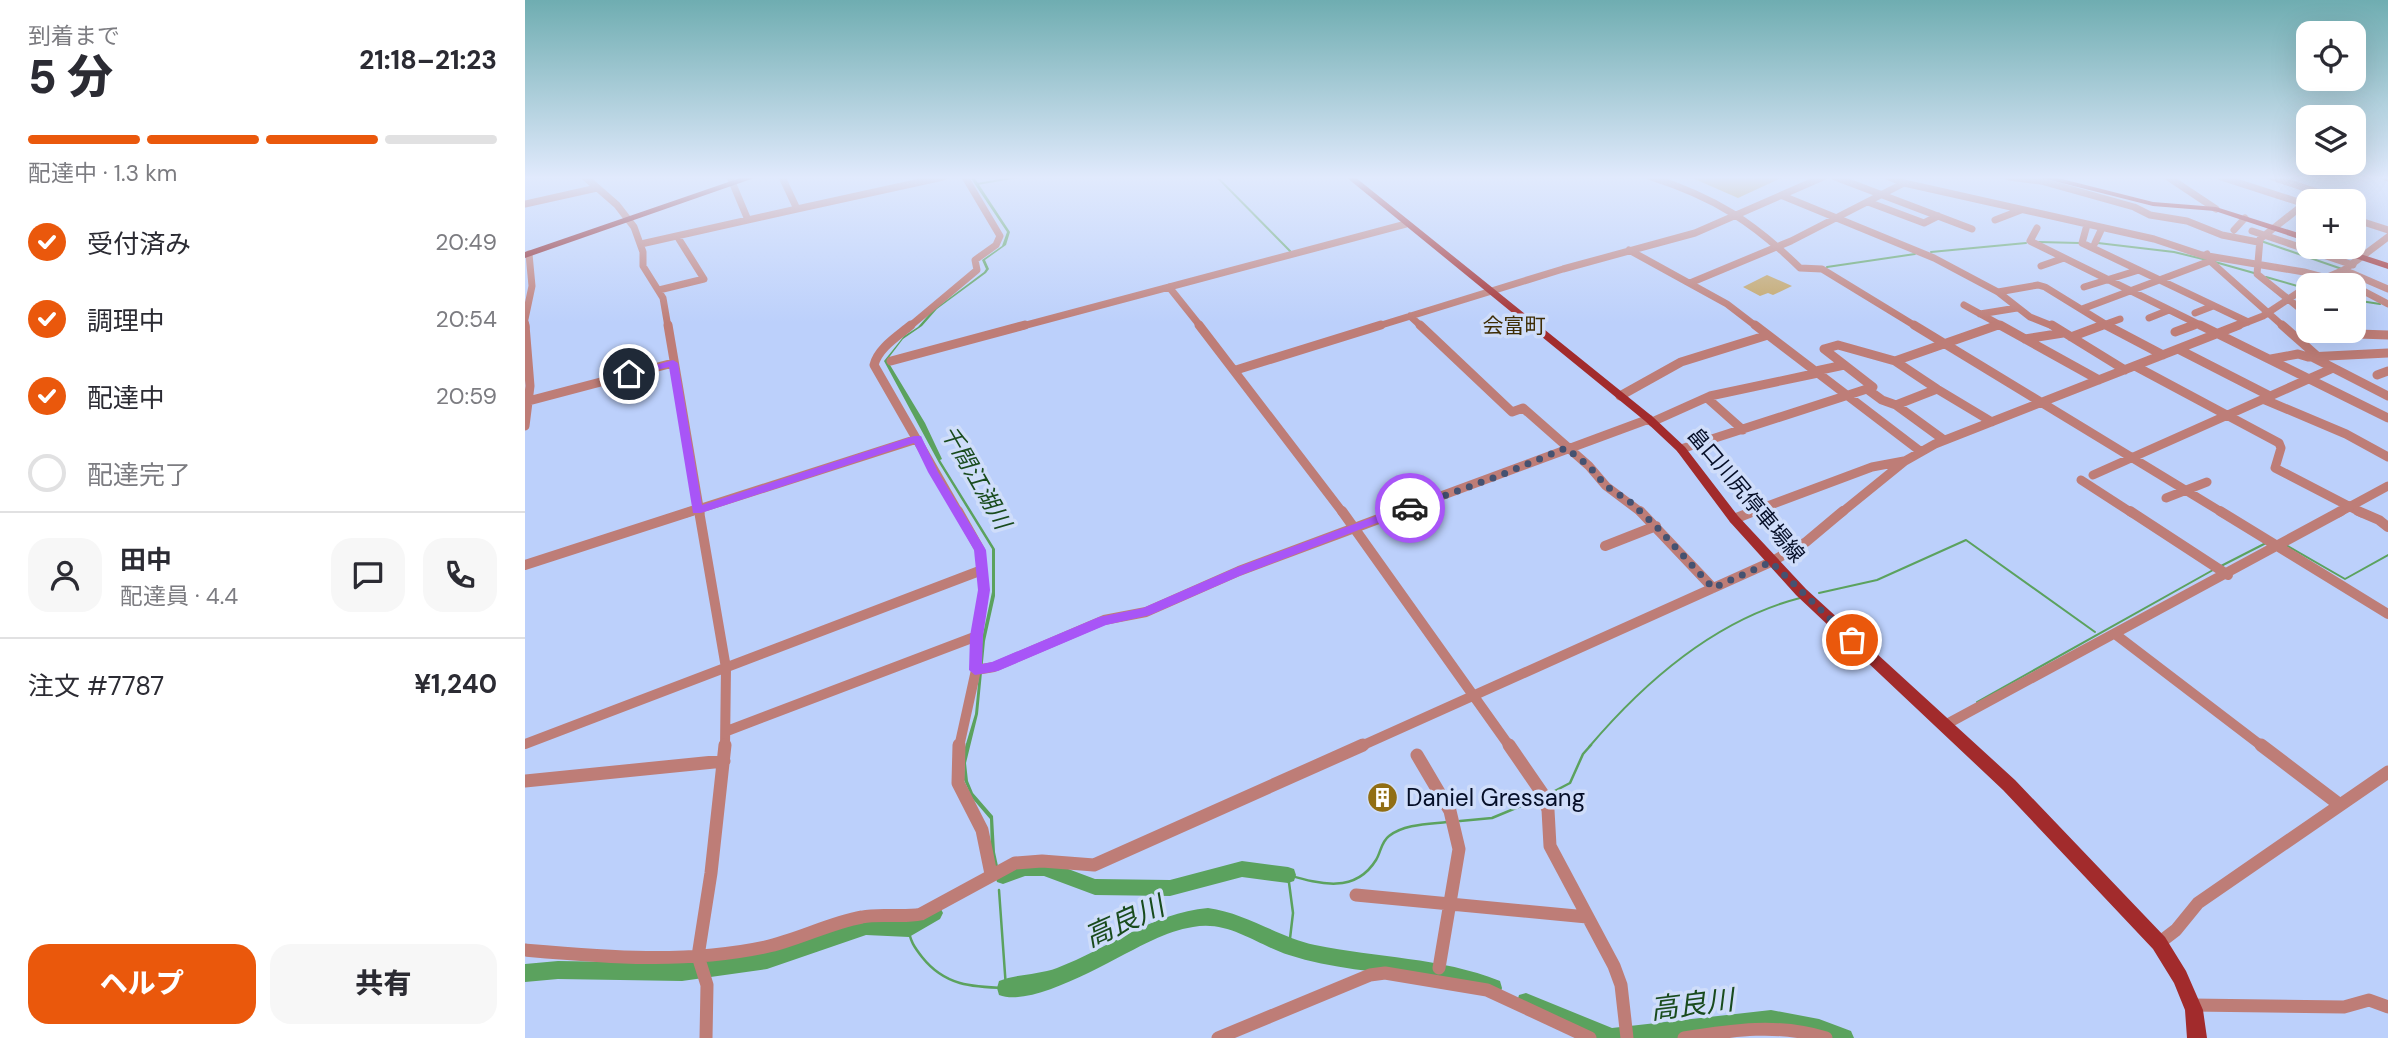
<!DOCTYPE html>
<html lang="ja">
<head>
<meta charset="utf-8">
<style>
  :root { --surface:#fff; --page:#f7f7f7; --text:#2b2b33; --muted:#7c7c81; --line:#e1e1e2; --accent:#ea580c }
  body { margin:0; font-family:"DM Sans","Noto Sans JP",sans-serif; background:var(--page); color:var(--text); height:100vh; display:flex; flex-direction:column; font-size:26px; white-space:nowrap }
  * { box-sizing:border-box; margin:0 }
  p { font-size:23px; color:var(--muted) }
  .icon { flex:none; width:38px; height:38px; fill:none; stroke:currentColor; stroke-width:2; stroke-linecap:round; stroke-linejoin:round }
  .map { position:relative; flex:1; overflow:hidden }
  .panel { display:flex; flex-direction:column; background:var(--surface); width:525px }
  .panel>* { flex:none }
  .buttons { position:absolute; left:1771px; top:21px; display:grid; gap:14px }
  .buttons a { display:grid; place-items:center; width:70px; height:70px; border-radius:14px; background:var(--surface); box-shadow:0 7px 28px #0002; font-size:35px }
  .pin { position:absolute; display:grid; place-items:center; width:60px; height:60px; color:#fff; margin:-30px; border:4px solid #fff; border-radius:50%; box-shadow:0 2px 7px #0007 }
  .courier { position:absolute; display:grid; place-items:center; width:70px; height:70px; margin:-35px; border:5px solid #a855f7; border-radius:50%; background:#fff; color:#222; box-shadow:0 2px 9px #0007 }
  .overview em { font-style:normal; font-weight:800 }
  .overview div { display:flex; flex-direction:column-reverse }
  .overview { display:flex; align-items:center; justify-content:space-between; height:119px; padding:0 28px }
  h1 { font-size:46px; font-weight:800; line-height:52px }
  .bar { display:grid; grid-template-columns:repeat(4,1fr); gap:10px 7px; align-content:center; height:84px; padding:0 28px }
  .bar i { height:9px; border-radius:5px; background:var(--line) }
  .bar .on { background:var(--accent) }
  .bar p { grid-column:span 4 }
  .line { display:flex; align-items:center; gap:18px; padding:0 28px; border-top:2px solid var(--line) }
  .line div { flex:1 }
  .round { display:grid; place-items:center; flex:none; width:74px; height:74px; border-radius:21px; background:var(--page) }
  ol { padding:0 28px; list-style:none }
  li { display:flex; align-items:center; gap:21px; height:77px }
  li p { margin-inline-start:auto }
  li .icon { padding:7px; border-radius:50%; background:var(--accent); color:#fff; stroke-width:4 }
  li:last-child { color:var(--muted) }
  li i { width:38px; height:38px; border:4px solid var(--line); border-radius:50% }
  .button { display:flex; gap:14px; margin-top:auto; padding:14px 28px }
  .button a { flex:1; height:80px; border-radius:21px; background:var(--accent); color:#fff; font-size:28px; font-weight:800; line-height:80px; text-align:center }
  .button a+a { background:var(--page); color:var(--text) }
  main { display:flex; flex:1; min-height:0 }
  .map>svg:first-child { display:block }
  .green { fill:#c2a363 }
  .water { fill:#5ba25e }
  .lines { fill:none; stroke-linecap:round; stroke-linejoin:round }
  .stream-far1 { stroke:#5ba25e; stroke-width:2 }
  .stream { stroke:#5ba25e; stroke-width:2.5 }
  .river { fill:#5ba25e; fill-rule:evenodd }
  .minor-far3 { stroke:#be7d77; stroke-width:7 }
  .minor-far2 { stroke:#be7d77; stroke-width:9 }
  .minor-far1 { stroke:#be7d77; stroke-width:10 }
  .minor { stroke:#be7d77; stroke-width:13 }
  .major { fill:#a22b2c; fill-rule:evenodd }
  .highway { fill:#88181d; fill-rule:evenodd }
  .route { fill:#a855f7 }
  .done { stroke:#455271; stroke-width:7; stroke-dasharray:0 12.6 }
  .labels { text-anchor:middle; stroke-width:7; stroke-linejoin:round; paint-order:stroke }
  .far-quarter-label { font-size:21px; fill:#3e2d04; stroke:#cfddfa }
  .street-label { font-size:21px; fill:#050e27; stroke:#cfddfa }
  .water-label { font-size:23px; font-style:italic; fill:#194b1d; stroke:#cfddfa }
  .near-poi-label { font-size:24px; fill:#050e27; stroke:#cfddfa; text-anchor:start }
  .near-water-label { font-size:28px; font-style:italic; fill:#194b1d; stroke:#cfddfa }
</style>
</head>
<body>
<main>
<section class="panel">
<div class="overview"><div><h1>5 分</h1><p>到着まで</p></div><em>21:18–21:23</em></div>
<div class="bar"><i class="on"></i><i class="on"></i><i class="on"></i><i></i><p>配達中 · 1.3 km</p></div>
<ol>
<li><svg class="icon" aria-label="check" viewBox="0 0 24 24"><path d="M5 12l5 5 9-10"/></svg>受付済み<p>20:49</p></li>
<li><svg class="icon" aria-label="check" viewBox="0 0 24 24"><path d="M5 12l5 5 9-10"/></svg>調理中<p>20:54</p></li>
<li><svg class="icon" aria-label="check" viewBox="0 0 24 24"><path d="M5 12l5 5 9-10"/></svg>配達中<p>20:59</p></li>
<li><i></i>配達完了</li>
</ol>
<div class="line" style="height:126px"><a class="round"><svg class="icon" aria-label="person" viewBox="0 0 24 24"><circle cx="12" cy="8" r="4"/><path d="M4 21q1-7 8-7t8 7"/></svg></a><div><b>田中</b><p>配達員 · 4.4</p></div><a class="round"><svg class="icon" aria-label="chat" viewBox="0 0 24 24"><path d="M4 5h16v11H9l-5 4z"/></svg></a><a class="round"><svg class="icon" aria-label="phone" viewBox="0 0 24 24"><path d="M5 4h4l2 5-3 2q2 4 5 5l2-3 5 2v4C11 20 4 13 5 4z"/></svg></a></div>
<div class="line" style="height:91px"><div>注文 #7787</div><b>¥1,240</b></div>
<div class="button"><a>ヘルプ</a><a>共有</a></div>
</section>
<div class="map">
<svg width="1863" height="1038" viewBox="0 0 1863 1038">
  <rect width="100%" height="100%" fill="#bcd0fb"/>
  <!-- green -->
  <path class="green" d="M1165 177H1258L1213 198Z
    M1242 275 1267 286 1248 295 1243 293 1235 296 1218 287Z"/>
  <!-- water -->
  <path class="water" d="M445 177H449L485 232 481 245 460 260 464 269 461 273 412 309 397 326 378 339 362 360 400 423 417 459 415 460 470 549V596L460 641 453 714 441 763 443 781 448 793 468 816 470 852 473 866 470 868 466 855 465 819 447 798 439 780 440 747 450 714 458 634 467 592V549L414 463 359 361 379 336 393 327 407 311 459 272 461 269 457 260 477 246 482 232Z"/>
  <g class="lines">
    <!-- stream-far1 -->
    <path class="stream-far1" d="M692 177 765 251
      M452 184 493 177
      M1736 241 1817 269
      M1514 242 1554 243
      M1573 243 1649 252 1682 260
      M1406 252 1501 243
      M1690 262 1729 273
      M1302 267 1390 254
      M1741 277 1776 287
      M1829 300 1855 304
      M1761 545 1820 579 1863 555
      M1696 566 1741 543
      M1294 593 1352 580 1441 540 1570 632
      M1452 702 1688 570
      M1064 747C1120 681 1190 620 1275 598"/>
    <!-- stream -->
    <path class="stream" d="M1024 794 1045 783 1058 754 1066 745
      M935 821 967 818 1013 799
      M384 928C384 940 390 948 397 957 420 986 447 987 481 988L474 890
      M764 947 768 913 763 875C795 884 830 894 851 860 856 852 856 842 864 836 879 824 904 824 922 822"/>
    <!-- river -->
    <path class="river" d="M500 860H519L570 879 645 880 717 861 763 867 769 869 771 875 769 881 763 883 717 877 645 896 570 895 519 876H500L478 884 472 882 470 876 472 870Z
      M409 905 415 907 418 913 415 919 384 937 341 935 242 969 157 981 33 979 0 982V964L33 961 157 963 242 951 341 919H382Z
      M683 908C721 913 753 937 790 945 852 958 915 957 975 981L977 988 975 995 968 997C944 989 921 982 896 978 852 971 806 969 764 955 732 945 704 920 668 927 654 929 641 934 628 940 594 955 510 1009 474 995L472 988 474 981C491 974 513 975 532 968 584 948 627 913 683 908Z
      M1001 993 1087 1028 1246 1010 1294 1019 1326 1031 1329 1038H1295L1246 1028 1166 1038H1064L994 1009 992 1002 994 995Z"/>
    <!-- minor-far3 -->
    <path class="minor-far3" d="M60 177 92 205 109 227 118 252V266L138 298 143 327
      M205 177 223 220
      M257 177 272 209 418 177
      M1126 177C1189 197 1228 222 1275 268L1297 269 1392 327
      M1310 177 1447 229
      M1364 177 1379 183 1629 239 1677 255 1779 272 1827 285
      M1484 177 1516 181 1520 178
      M1643 177 1691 209
      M1696 177 1783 205
      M1747 177 1795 193
      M1860 177 1863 178
      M1516 181 1609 207 1625 215 1662 221 1697 235 1733 242
      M1258 196 1409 258 1473 292 1505 317 1530 327
      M1783 201 1735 239 1732 274 1783 315
      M1343 202 1399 223 1413 216
      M0 204 72 188
      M1829 219 1863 230
      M1470 220 1496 210
      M1562 225 1557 243 1723 322
      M1512 228 1505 241 1679 327
      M1709 230 1720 218
      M1727 231 1828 265
      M1570 243 1577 228
      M116 244 272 209
      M1104 250 1202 304 1232 327
      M1682 254 1685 261 1759 327
      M1516 266 1539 258
      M1819 270 1863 289
      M1165 283 1266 241 1379 183
      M1784 285 1819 270 1863 237
      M1829 286 1863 304
      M644 287 676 327
      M1559 287 1614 270
      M134 290 179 279 152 236
      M1473 292 1513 285 1520 287 1585 327
      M1439 305 1479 327
      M1557 309 1685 261
      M1670 313 1688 306
      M1455 314 1492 308
      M885 316 897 327
      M1624 318 1644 310
      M0 319 7 286 4 254
      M0 321 1 327
      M384 327 452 270 450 260 471 245 475 236 440 177
      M494 327 881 224
      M850 327 1038 269 1170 233 1298 177
      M1468 327 1474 325
      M1573 327 1595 319
      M1664 327 1673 324
      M1710 327 1738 316 1783 286"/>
    <!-- minor-far2 -->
    <path class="minor-far2" d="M143 325 175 513
      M386 325C373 336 353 348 349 365L434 513
      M674 325 818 513
      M895 325 987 412 998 408 1064 466 1081 486 1117 513
      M1230 325 1395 451
      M1389 325 1698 513
      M1475 325 1574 380
      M1527 325 1600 370
      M1581 325 1638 355
      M1675 325 1863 418
      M1757 325 1791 355 1789 358 1863 396
      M1803 331 1811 338 1833 334 1863 335
      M1650 332 1669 325
      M1546 337 1578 325
      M1500 339 1538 333
      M1299 349 1313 345 1370 361 1473 325
      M1653 349 1745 396
      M1746 359 1773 354 1783 357 1863 353
      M366 361 500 325
      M1610 366 1754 443 1756 448 1750 468 1837 513
      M711 370 856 325
      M1291 371 1319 365
      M1852 375 1863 371
      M1342 389 1357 400 1371 405 1412 389 1370 361
      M1412 389 1467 422
      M1095 396 1156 362 1243 335
      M1182 398 1218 430
      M1738 399 1821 434 1863 457
      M0 402 148 363
      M1371 405 1419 440
      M1127 422 1185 396 1293 373
      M0 426 5 386 0 325
      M1156 449 1348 387 1299 349
      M1568 475 1806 369
      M1556 480 1607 513
      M1641 498 1682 482
      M161 513 392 439
      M870 513 1124 419
      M1224 513 1347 467 1379 461
      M1316 513 1380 461 1410 444 1714 325
      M1813 513 1863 486"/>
    <!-- minor-far1 -->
    <path class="minor-far1" d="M174 511 201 668 200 747
      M433 511 455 550 459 590 452 636 451 670 434 747
      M817 511 985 747
      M1115 511 1188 588
      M1605 511 1703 575
      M1695 511 1863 614
      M1833 511 1854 520 1863 527
      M1209 519 1229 511
      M1080 546 1131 526
      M0 565 167 511
      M1590 634 1738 747
      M451 670 469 667 579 620 621 612 714 571 875 511
      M1420 725 1816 511
      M202 731 452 636
      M0 744 457 570
      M834 747 1246 562 1281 542 1318 511"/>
    <!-- minor -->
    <path class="minor" d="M434 745 433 783 457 830 466 874
      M984 745 1017 793 1023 810 1025 846 1089 966 1096 985 1102 1038
      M1736 745 1815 805
      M892 755 925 811 934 849 914 968
      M0 781 199 761
      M831 895 1062 917
      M1634 943 1651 930 1673 903 1863 772
      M0 950C81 957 160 964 240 947 273 940 304 923 337 917 356 913 377 918 396 914L490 863 517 861 569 865 838 745
      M1667 1005 1819 1007 1844 1000 1863 1007
      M181 1038 182 985 173 956 186 873 200 745
      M693 1038 845 975 860 973 962 990 1065 1038
      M1159 1038C1207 1030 1254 1023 1301 1038"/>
    <!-- major -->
    <path class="major" d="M821 177H830L1128 417 1160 447 1213 516 1281 589 1490 780 1640 937 1661 971 1678 1010 1682 1038H1662L1660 1010 1649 983 1628 949 1478 790 1271 595 1205 522 1152 451 1120 421Z
      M1513 177H1529L1628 202 1691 207 1783 236V242L1690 211 1628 206Z
      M1802 247H1814L1863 263V269L1803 249Z"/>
    <!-- highway -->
    <path class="highway" d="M218 177H232L0 258V252Z"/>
  </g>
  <!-- sky -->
  <linearGradient id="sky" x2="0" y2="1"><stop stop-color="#6fadb1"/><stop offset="0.55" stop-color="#e1eafd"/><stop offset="1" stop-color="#e1eafd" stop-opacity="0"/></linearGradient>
  <rect width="1863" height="323" fill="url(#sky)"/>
  <!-- route -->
  <path class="route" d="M148 360 153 363 177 505 389 436H396L413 472 461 550 465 590 458 636 457 664 467 662 574 617 618 608 710 568 881 505 891 508 719 574 625 615 581 625 473 671 450 675 444 670 445 636 453 590 449 550 403 472 389 443 176 513H168L144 367 104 377 99 374Z"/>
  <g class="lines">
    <!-- done -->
    <path class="done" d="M885 508 971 477 1041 448 1064 466 1081 486 1104 501 1131 526 1188 588 1246 562 1327 640"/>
  </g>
  <!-- icons -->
  <defs>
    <symbol id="building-disc" viewBox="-11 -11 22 22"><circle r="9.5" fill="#916e14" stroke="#cfddfa"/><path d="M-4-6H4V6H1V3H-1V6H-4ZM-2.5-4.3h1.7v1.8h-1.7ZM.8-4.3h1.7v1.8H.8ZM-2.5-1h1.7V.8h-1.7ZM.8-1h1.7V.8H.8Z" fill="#fff"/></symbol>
  </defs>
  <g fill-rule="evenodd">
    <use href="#building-disc" x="840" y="780" width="35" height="35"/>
  </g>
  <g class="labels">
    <!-- far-quarter labels -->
    <g class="far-quarter-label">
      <text x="989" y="333">会富町</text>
    </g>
    <!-- street labels -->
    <g class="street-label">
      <text transform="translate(1221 495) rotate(50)" y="7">畠口川尻停車場線</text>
    </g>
    <!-- water labels -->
    <g class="water-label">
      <text transform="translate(451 477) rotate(60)" y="8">千間江湖川</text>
    </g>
    <!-- near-poi labels -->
    <g class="near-poi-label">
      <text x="881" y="806">Daniel Gressang</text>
    </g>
    <!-- near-water labels -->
    <g class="near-water-label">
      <text transform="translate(599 921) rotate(-24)" y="10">高良川</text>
      <text transform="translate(1167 1004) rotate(-7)" y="10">高良川</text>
    </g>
  </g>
</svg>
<div class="buttons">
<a><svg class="icon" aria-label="locate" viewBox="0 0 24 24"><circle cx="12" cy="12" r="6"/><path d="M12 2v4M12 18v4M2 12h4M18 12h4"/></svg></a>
<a><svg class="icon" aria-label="layers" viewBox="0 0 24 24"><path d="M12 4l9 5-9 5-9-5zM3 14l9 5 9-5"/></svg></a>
<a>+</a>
<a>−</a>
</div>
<div class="pin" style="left:1327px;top:640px;background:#ea580c"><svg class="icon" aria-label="bag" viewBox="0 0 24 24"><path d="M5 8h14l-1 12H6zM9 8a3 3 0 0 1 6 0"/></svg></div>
<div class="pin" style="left:104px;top:374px;background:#1f2937"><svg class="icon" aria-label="home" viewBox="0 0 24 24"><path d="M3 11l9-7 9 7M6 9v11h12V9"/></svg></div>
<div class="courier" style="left:885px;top:508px"><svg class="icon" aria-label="car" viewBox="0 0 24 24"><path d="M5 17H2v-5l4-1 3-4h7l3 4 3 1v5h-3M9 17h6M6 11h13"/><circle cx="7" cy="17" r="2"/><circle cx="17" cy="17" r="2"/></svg></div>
</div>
</main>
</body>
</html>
